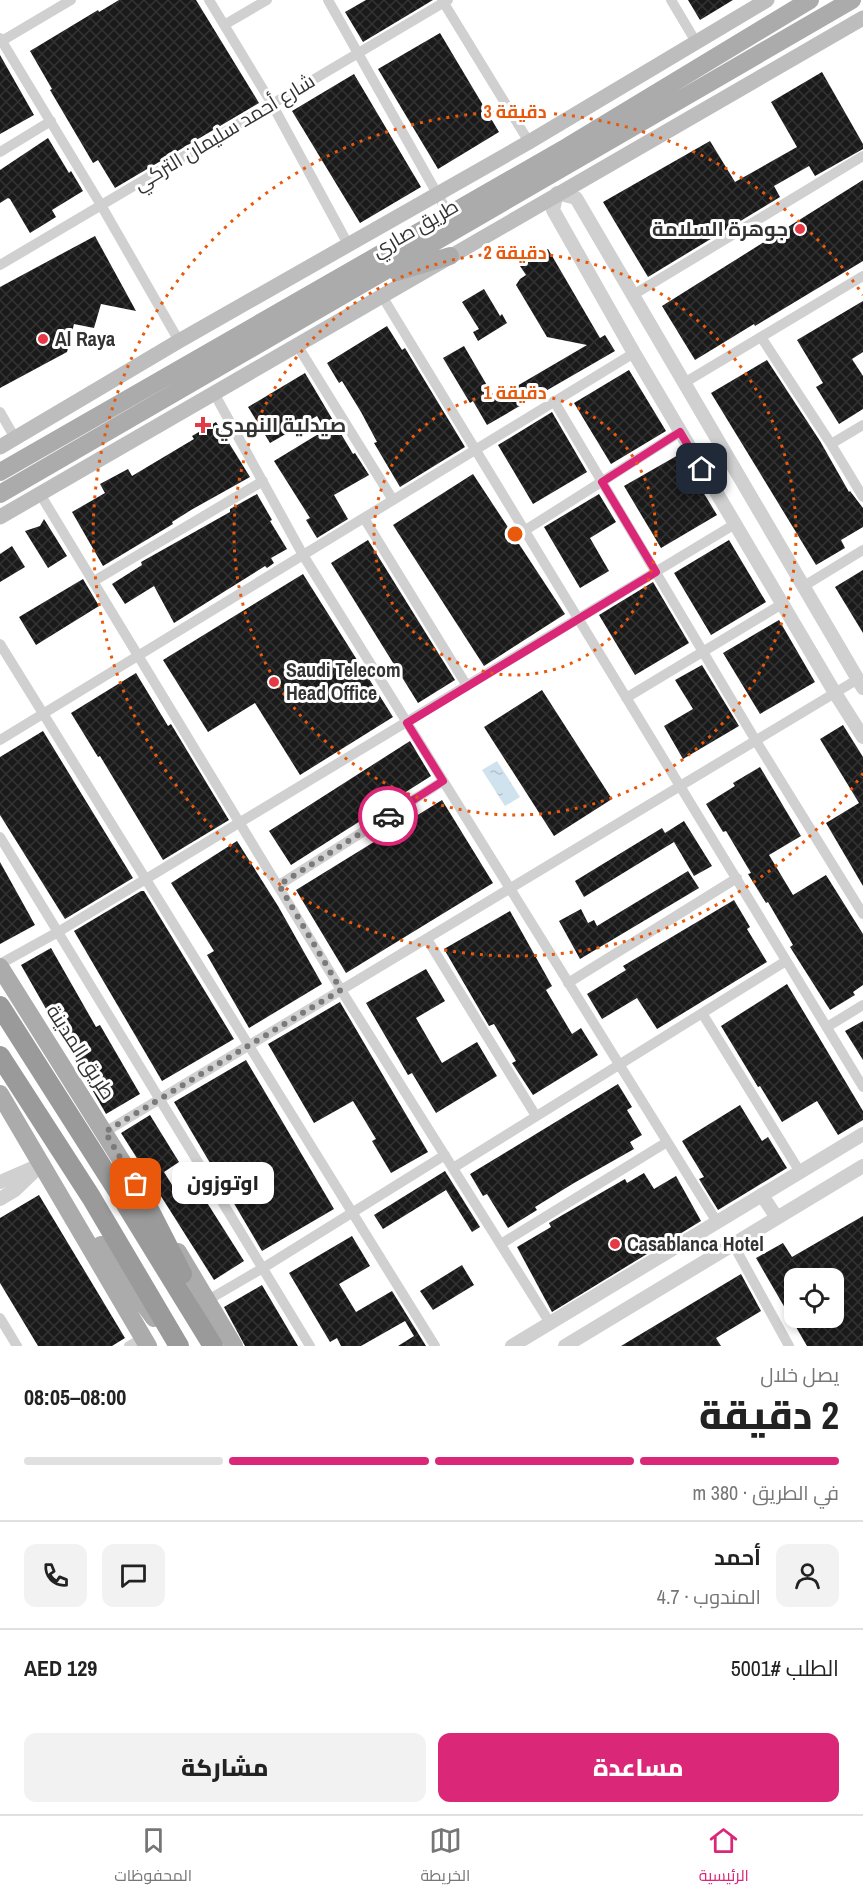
<!DOCTYPE html>
<html lang="ar">
<head>
<meta charset="utf-8">
<style>
  :root { --surface:#fff; --page:#f2f2f2; --text:#222; --muted:#767676; --line:#e0e0e0; --accent:#db2777 }
  body { margin:0; font-family:"Archivo Narrow",Cairo,sans-serif; background:var(--page); color:var(--text); direction:rtl; height:100vh; display:flex; flex-direction:column; font-size:22px; white-space:nowrap }
  * { box-sizing:border-box; margin:0 }
  p { font-size:20px; color:var(--muted) }
  .icon { flex:none; width:33px; height:33px; fill:none; stroke:currentColor; stroke-width:2; stroke-linecap:round; stroke-linejoin:round }
  .map { position:relative; height:1346px; overflow:hidden; direction:ltr }
  .side { display:flex; flex-direction:column; background:var(--surface); flex:1 }
  .side>* { flex:none }
  .fabs { position:absolute; left:784px; top:1268px; display:grid; gap:12px }
  .fabs a { display:grid; place-items:center; width:60px; height:60px; border-radius:12px; background:var(--surface); box-shadow:0 3px 9px #0003; font-size:30px }
  .pin { position:absolute; display:grid; place-items:center; width:51px; height:51px; color:#fff; margin:-26px; border-radius:12px; box-shadow:0 3px 9px #0006 }
  .courier { position:absolute; display:grid; place-items:center; width:60px; height:60px; margin:-30px; border:4px solid #db2777; border-radius:50%; background:#fff; color:#222; box-shadow:0 2px 8px #0007 }
  .bubble { position:absolute; height:42px; border-radius:12px; background:var(--surface); box-shadow:0 3px 9px #0003; font-size:20px; font-weight:800; line-height:42px; text-align:center; direction:rtl }
  .overview em { font-style:normal; font-weight:800 }
  .overview div { display:flex; flex-direction:column-reverse }
  .overview { display:flex; align-items:center; justify-content:space-between; height:102px; padding:0 24px }
  h1 { font-size:39px; font-weight:800; line-height:45px }
  .bar { display:grid; grid-template-columns:repeat(4,1fr); gap:9px 6px; align-content:center; height:72px; padding:0 24px }
  .bar i { height:8px; border-radius:4px; background:var(--line) }
  .bar .current { background:var(--accent) }
  .bar p { grid-column:span 4 }
  .line { display:flex; align-items:center; gap:15px; padding:0 24px; border-top:2px solid var(--line) }
  .line div { flex:1 }
  .round { display:grid; place-items:center; flex:none; width:63px; height:63px; border-radius:12px; background:var(--page) }
  .button { display:flex; gap:12px; margin-top:auto; padding:12px 24px }
  .button a { flex:1; height:69px; border-radius:12px; background:var(--accent); color:#fff; font-size:24px; font-weight:800; line-height:69px; text-align:center }
  .button a+a { background:var(--page); color:var(--text) }
  .tab-bar { display:flex; justify-content:space-around; align-items:center; height:84px; border-top:2px solid var(--line); background:var(--surface); font-size:16px; color:var(--muted) }
  .tab-bar a { display:grid; justify-items:center; gap:3px }
  .tab-bar .current { color:var(--accent) }
  .map>svg:first-child { display:block }
  .water { fill:url(#water-ripples) }
  .building { fill:url(#building-cross-hatch); fill-rule:evenodd }
  .lines { fill:none; stroke-linecap:round; stroke-linejoin:round }
  .minor { stroke:#d0d0d0; stroke-width:10 }
  .tertiary { stroke:#d0d0d0; stroke-width:14 }
  .secondary { stroke:#bdbdbd; stroke-width:15 }
  .primary { stroke:#ababab; stroke-width:18 }
  .motorway { stroke:#9a9a9a; stroke-width:20 }
  .done { stroke:#7a7a7a; stroke-width:6; stroke-dasharray:0 10.8 }
  .route { stroke:#db2777; stroke-width:8 }
  .ring { fill:none; stroke:#e8590c; stroke-width:3; stroke-dasharray:3 6 }
  .poi-dot { fill:#e63946; stroke:#fff; stroke-width:2 }
  .labels { text-anchor:middle; stroke-width:6; stroke-linejoin:round; paint-order:stroke }
  .street-label { font-size:20px; fill:#333; stroke:#fff }
  .poi-label { font-size:20px; font-weight:bold; fill:#333; stroke:#fff; text-anchor:start }
  .centre { fill:#e8590c; stroke:#fff; stroke-width:3 }
  .ring-label { font-size:18px; text-anchor:middle; font-weight:bold; fill:#e8590c; stroke:#fff; stroke-width:6; stroke-linejoin:round; paint-order:stroke }
</style>
</head>
<body>
<div class="map">
<svg width="863" height="1346" viewBox="0 0 863 1346">
  <defs>
    <pattern id="water-ripples" width="26" height="14" patternUnits="userSpaceOnUse" patternTransform="scale(1.5)"><rect width="26" height="14" fill="#cfe2ee"/><path d="M2 4q2-2 4 0t4 0M15 11q2-2 4 0t4 0" fill="none" stroke="#b2c2cd"/></pattern>
    <pattern id="building-cross-hatch" width="8" height="8" patternUnits="userSpaceOnUse" patternTransform="scale(1.5)"><rect width="8" height="8" fill="#1a1a1a"/><path d="M0 0l8 8M0 8l8-8" fill="none" stroke="#333"/></pattern>
  </defs>
  <rect width="100%" height="100%" fill="#fff"/>
  <!-- water -->
  <path class="water" d="M497 761 520 797 505 806 482 770Z"/>
  <!-- building -->
  <path class="building" d="M119 0H196L259 103 115 188 98 160 93 163 50 90 52 89 30 51 98 10 99 12Z
    M366 0H433L363 42 345 12Z
    M688 0H733L700 20Z
    M440 33 499 132 438 169 378 69Z
    M0 55 34 115 0 134Z
    M822 72 863 144V149L815 176 809 166 774 186 780 197 648 277 603 202 710 141 735 182 797 147 771 102Z
    M354 74 421 187 360 223 292 111Z
    M48 138 69 173 71 171 83 191 52 210 56 217 30 233 10 199 8 198 0 203V170Z
    M863 180V261L755 326 754 324 695 360 662 306Z
    M95 236 136 311 101 304 94 328 74 324 67 352 0 388V287Z
    M548 249 600 338 605 335 615 351 487 425 473 401 470 403 443 358 464 346 495 399 587 345 547 337 516 285 520 279 526 275 520 266Z
    M484 289 500 316 502 314 507 323 478 341 473 332 479 329 462 302Z
    M863 301V352L852 359 863 376V409L839 424 816 387 823 383 797 340Z
    M387 326 402 350 405 348 465 447 400 487 374 443 377 442 361 412 342 381 339 383 327 363Z
    M767 360 820 441 849 492 850 491 863 508V527L841 540 845 548 816 565 711 393Z
    M629 370 666 431 611 464 574 403Z
    M305 373 353 454 355 453 369 475 334 495 348 519 317 538 306 520 310 518 274 461 325 430 317 416 270 443 248 407Z
    M552 412 587 472 533 504 498 445Z
    M216 422 250 477 191 510 172 522 173 524 103 566 72 512 105 493 100 484 128 469 132 476 194 439 192 436Z
    M680 454 717 515 661 548 624 486Z
    M473 474 565 614 484 666 393 525Z
    M257 494 272 520 270 521 287 549 271 558 274 563 267 568 265 566 174 623 154 586 125 604 112 584 142 565 141 562 230 512V509Z
    M599 494 616 522 590 538 609 571 580 588 544 527Z
    M44 519 67 556 48 568 25 531 40 526Z
    M368 540 455 680 418 703 331 563Z
    M729 540 766 602 711 635 674 573Z
    M12 546 25 567 0 582V554Z
    M863 570V633L835 587Z
    M303 574 393 717 300 775 255 703 208 732 163 660Z
    M83 579 99 606 36 645 19 617Z
    M653 582 689 643 635 675 599 615Z
    M779 620 815 682 760 714 723 653Z
    M702 665 739 726 683 759 664 726 693 709 675 680Z
    M136 673 168 726 171 724 229 820 163 860 100 756 98 757 71 713Z
    M542 690 612 799 554 836 484 727Z
    M843 725 863 757V886L826 823 859 803 820 739Z
    M43 731 133 878 65 919 0 815V757Z
    M410 741 431 776 291 865 269 831Z
    M760 767 801 836 769 855 793 895 826 875 863 934V985L853 992 855 995 830 1010 790 947 793 945 768 902 766 903 748 874 751 873 726 831 723 832 706 804 735 786 733 783Z
    M442 800 493 883 346 973 296 890Z
    M684 821 712 866 694 876 674 842 584 897 575 881 662 828 665 833Z
    M237 841 278 906 322 984 249 1028 207 955 214 951 171 883Z
    M0 862 35 925 0 944Z
    M688 871 699 888 580 959 559 921 581 909 588 923 594 920 597 926Z
    M141 891H144L234 1039 162 1081 74 931Z
    M734 900 750 927 747 929 767 962 657 1029 637 998 602 1019 587 994 626 970 623 966Z
    M510 911 552 986 546 990 572 1034 581 1028 598 1055 533 1095 512 1063 516 1061 494 1024 489 1026 444 949Z
    M51 948 96 1027 100 1025 140 1094 106 1114 21 965Z
    M426 969 445 1001 416 1018 442 1063 477 1042 497 1076 436 1113 412 1073 408 1075 366 1003Z
    M787 984 863 1111V1120L838 1135 817 1101 782 1122 760 1086 758 1087 721 1026Z
    M340 1002 428 1152 391 1173 372 1141 376 1139 353 1101 314 1123 268 1044Z
    M863 1021V1060L845 1031Z
    M246 1060 334 1209 262 1251 174 1102Z
    M618 1084 632 1107 627 1110 642 1135 630 1142 634 1149 574 1183 535 1207 537 1210 508 1228 487 1194 483 1196 470 1174Z
    M740 1105 762 1141 768 1137 787 1168 718 1210 699 1179 704 1177 682 1141Z
    M150 1115 179 1162 164 1172 182 1201 199 1190 244 1261 214 1280 121 1133Z
    M445 1171 480 1227 472 1232 446 1190 383 1229 374 1215Z
    M644 1173 654 1189 676 1176 701 1221 552 1312 517 1247 551 1227 549 1223 559 1217 625 1179 627 1183Z
    M39 1195 125 1338 112 1346H38L0 1283V1218Z
    M863 1216V1346H807L756 1258 783 1243 792 1257ZM795 1278H834V1317H795Z
    M352 1236 370 1266 339 1284 356 1312 392 1291 426 1346H398L414 1336 405 1321 361 1346H341L337 1338 330 1342 289 1273Z
    M462 1265 474 1285 433 1310 420 1291Z
    M741 1274 761 1311 716 1338 721 1346H621Z
    M262 1285 298 1346H245L224 1307Z"/>
  <g class="lines">
    <!-- minor -->
    <path class="minor" d="M209 0 272 104 349 246
      M328 0 448 213
      M442 0 529 142
      M671 0 696 42
      M224 25 267 0
      M0 38 101 205 179 341
      M0 42 71 0
      M0 152 51 121
      M0 265 448 0
      M633 295 863 156
      M382 296 863 1087
      M761 337 831 444 863 497
      M297 345 393 500
      M684 383 863 276
      M214 393 303 555 717 1222
      M554 401 756 741 863 914
      M0 412 15 438
      M831 444 863 425
      M40 494 341 990 550 1323
      M364 518 467 686
      M524 531 680 432
      M94 581 263 481
      M804 586 863 550
      M0 644 435 1346
      M626 698 782 604
      M0 740 634 353
      M0 837 310 1346
      M279 885 443 781
      M427 939 536 1116
      M0 964 58 932 735 524
      M568 983 737 878
      M702 1013 800 1172
      M827 1027 863 1005
      M105 1132 858 679
      M453 1168 786 961
      M501 1244 667 1142
      M733 1244 789 1346
      M208 1300 263 1268 445 1155
      M0 1318 17 1346
      M129 1346 143 1338"/>
    <!-- tertiary -->
    <path class="tertiary" d="M863 688 576 198 557 193 553 210 634 353 835 693 863 737
      M0 1182 35 1167
      M762 1195 777 1218
      M0 1199 15 1190 43 1163
      M512 1346 863 1134
      M565 1346 863 1166"/>
    <!-- secondary -->
    <path class="secondary" d="M0 447 179 341 529 142 767 0
      M0 517 863 18"/>
    <!-- primary -->
    <path class="primary" d="M397 272 450 256
      M0 472 567 147 810 0
      M0 494 852 0
      M0 967 143 1195
      M0 1094 148 1346
      M101 1245 154 1318
      M178 1252 234 1346"/>
    <!-- motorway -->
    <path class="motorway" d="M0 1006 117 1190 213 1346
      M0 1056 91 1197 179 1346
      M136 1184 182 1274"/>
  </g>
  <g class="lines">
    <!-- done -->
    <path class="done" d="M136 1184 105 1132 341 990 279 885 388 816"/>
    <!-- route -->
    <path class="route" d="M388 816 443 781 407 723 656 572 602 482 680 432 702 469"/>
  </g>
  <!-- distance rings -->
  <g class="ring">
    <circle cx="515" cy="534" r="141"/>
    <circle cx="515" cy="534" r="281"/>
    <path d="M863 773A422 422 0 1 1 863 295"/>
  </g>
  <!-- markers -->
  <g class="poi-dot">
    <circle cx="800" cy="229" r="6"/>
    <circle cx="43" cy="339" r="6"/>
    <path d="M200 416h6v6h6v6h-6v6h-6v-6h-6v-6h6z"/>
    <circle cx="274" cy="682" r="6"/>
    <circle cx="615" cy="1244" r="6"/>
  </g>
  <g class="labels">
    <!-- street labels -->
    <g class="street-label">
      <text transform="translate(224 132) rotate(-31)" y="7">شارع أحمد سليمان التركي</text>
      <text transform="translate(415 228) rotate(-30)" y="7">طريق صاري</text>
      <text transform="translate(81 1052) rotate(57)" y="7">طريق المدينة</text>
    </g>
    <!-- poi labels -->
    <g class="poi-label">
      <text x="788" y="236" text-anchor="end">جوهرة السلامة</text>
      <text x="55" y="346">Al Raya</text>
      <text x="215" y="432">صيدلية النهدي</text>
      <text x="286" y="677">Saudi Telecom<tspan x="286" dy="23">Head Office</tspan></text>
      <text x="627" y="1251">Casablanca Hotel</text>
    </g>
  </g>
  <circle cx="515" cy="534" r="9" class="centre"/>
  <g class="ring-label">
    <text x="515" y="118">3 دقيقة</text>
    <text x="515" y="259">2 دقيقة</text>
    <text x="515" y="399">1 دقيقة</text>
  </g>
</svg>
<div class="fabs">
<a><svg class="icon" aria-label="locate" viewBox="0 0 24 24"><circle cx="12" cy="12" r="6"/><path d="M12 2v4M12 18v4M2 12h4M18 12h4"/></svg></a>
</div>
<div class="pin" style="left:136px;top:1184px;background:#ea580c"><svg class="icon" aria-label="bag" viewBox="0 0 24 24"><path d="M5 8h14l-1 12H6zM9 8a3 3 0 0 1 6 0"/></svg></div>
<div class="pin" style="left:702px;top:469px;background:#1f2937"><svg class="icon" aria-label="home" viewBox="0 0 24 24"><path d="M3 11l9-7 9 7M6 9v11h12V9"/></svg></div>
<div class="courier" style="left:388px;top:816px"><svg class="icon" aria-label="car" viewBox="0 0 24 24"><path d="M5 17H2v-5l4-1 3-4h7l3 4 3 1v5h-3M9 17h6M6 11h13"/><circle cx="7" cy="17" r="2"/><circle cx="17" cy="17" r="2"/></svg></div>
<div class="bubble" style="left:172px;top:1162px;width:102px">اوتوزون</div>
</div>
<section class="side">
<div class="overview"><div><h1>2 دقيقة</h1><p>يصل خلال</p></div><em>08:00–08:05</em></div>
<div class="bar"><i class="current"></i><i class="current"></i><i class="current"></i><i></i><p>في الطريق · 380 m</p></div>
<div class="line" style="height:108px"><a class="round"><svg class="icon" aria-label="person" viewBox="0 0 24 24"><circle cx="12" cy="8" r="4"/><path d="M4 21q1-7 8-7t8 7"/></svg></a><div><b>أحمد</b><p>المندوب · 4.7</p></div><a class="round"><svg class="icon" aria-label="chat" viewBox="0 0 24 24"><path d="M4 5h16v11H9l-5 4z"/></svg></a><a class="round"><svg class="icon" aria-label="phone" viewBox="0 0 24 24"><path d="M5 4h4l2 5-3 2q2 4 5 5l2-3 5 2v4C11 20 4 13 5 4z"/></svg></a></div>
<div class="line" style="height:78px"><div>الطلب #5001</div><b>AED 129</b></div>
<div class="button"><a>مساعدة</a><a>مشاركة</a></div>
</section>
<nav class="tab-bar">
<a class="current"><svg class="icon" aria-label="home" viewBox="0 0 24 24"><path d="M3 11l9-7 9 7M6 9v11h12V9"/></svg>الرئيسية</a>
<a><svg class="icon" aria-label="map" viewBox="0 0 24 24"><path d="M3 6l6-2 6 2 6-2v14l-6 2-6-2-6 2zM9 4v14M15 6v14"/></svg>الخريطة</a>
<a><svg class="icon" aria-label="saved" viewBox="0 0 24 24"><path d="M7 4h10v16l-5-4-5 4z"/></svg>المحفوظات</a>
</nav>
</body>
</html>
